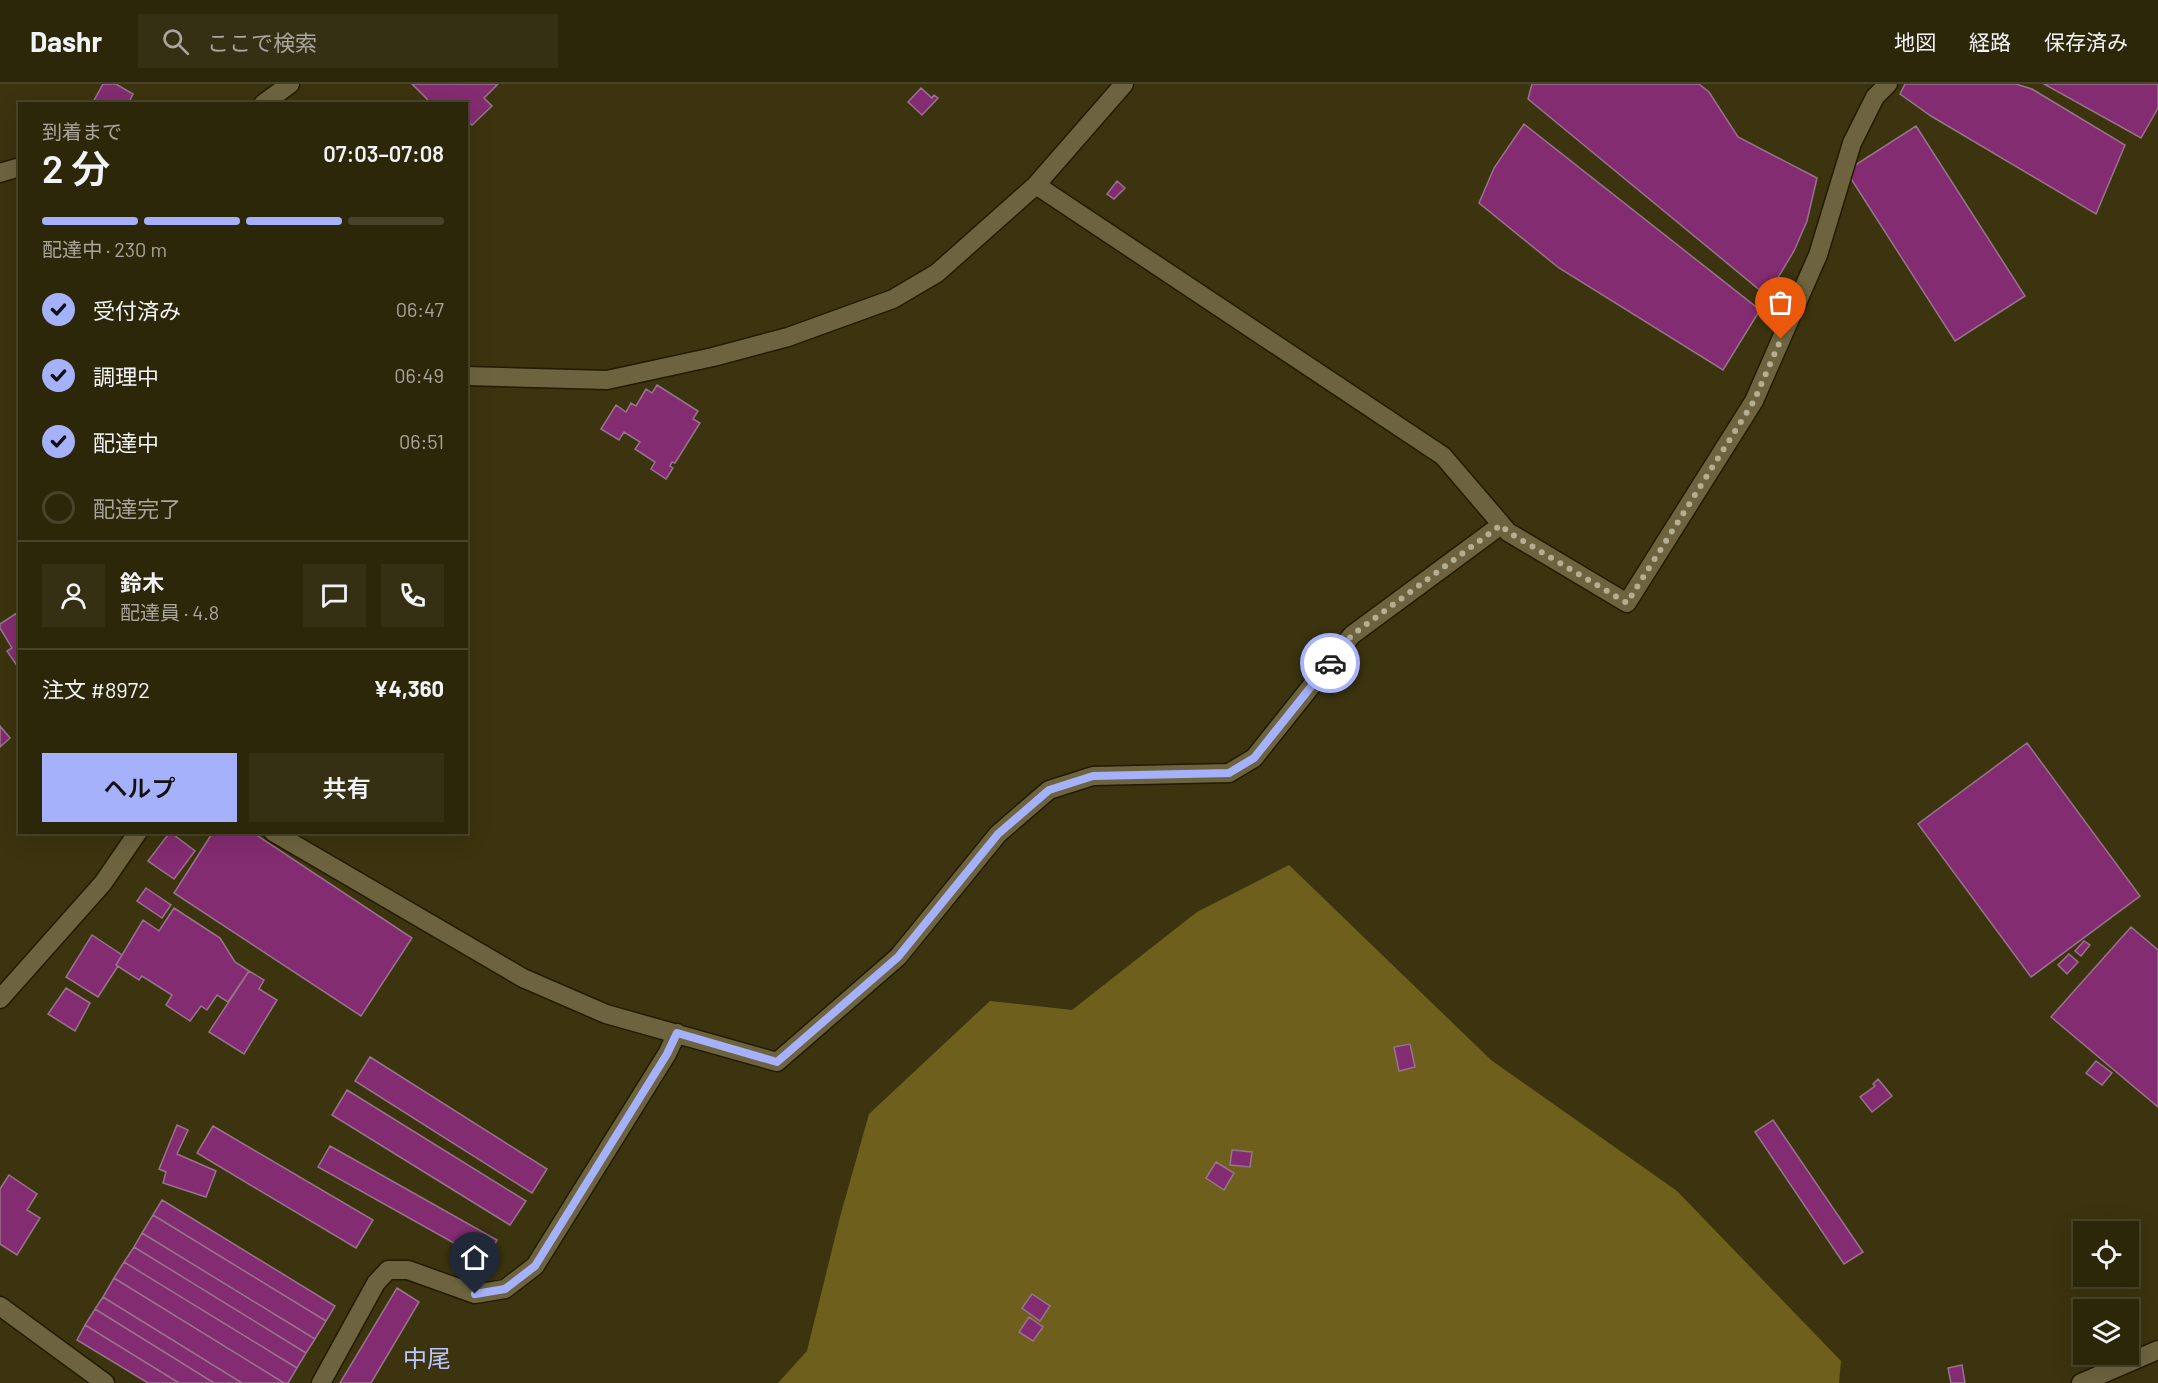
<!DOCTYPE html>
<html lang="ja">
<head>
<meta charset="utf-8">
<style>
  :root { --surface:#2d270a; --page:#352f13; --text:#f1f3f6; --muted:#a7a59c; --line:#48442b; --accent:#a6b1fc }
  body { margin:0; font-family:Barlow,"Noto Sans JP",sans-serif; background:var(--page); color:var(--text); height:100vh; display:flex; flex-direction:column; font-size:22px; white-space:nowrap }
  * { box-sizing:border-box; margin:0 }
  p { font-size:20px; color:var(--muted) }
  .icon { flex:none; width:33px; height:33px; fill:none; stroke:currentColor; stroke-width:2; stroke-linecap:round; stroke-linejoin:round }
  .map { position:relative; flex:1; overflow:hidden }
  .details { position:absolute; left:18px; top:18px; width:450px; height:732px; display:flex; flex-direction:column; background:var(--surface); border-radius:0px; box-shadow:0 6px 24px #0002,0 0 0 2px var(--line) }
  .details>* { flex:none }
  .buttons { position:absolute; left:2073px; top:1137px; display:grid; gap:12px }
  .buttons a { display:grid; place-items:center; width:66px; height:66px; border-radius:0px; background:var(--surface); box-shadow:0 6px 24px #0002,0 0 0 2px var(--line); font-size:30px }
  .pin { position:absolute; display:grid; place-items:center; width:51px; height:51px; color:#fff; margin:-62px -26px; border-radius:50% 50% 50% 0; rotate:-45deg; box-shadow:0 0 6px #0007 }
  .pin .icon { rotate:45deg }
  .courier { position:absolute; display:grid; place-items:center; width:60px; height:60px; margin:-30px; border:4px solid #a6b1fc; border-radius:50%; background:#fff; color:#222; box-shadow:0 2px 8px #0007 }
  .overview em { font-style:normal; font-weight:600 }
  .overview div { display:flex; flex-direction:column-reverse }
  .overview { display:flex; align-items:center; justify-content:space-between; height:102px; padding:0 24px }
  h1 { font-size:39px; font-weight:600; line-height:45px }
  .bar { display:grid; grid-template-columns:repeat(4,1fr); gap:9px 6px; align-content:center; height:72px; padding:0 24px }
  .bar i { height:8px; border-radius:4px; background:var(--line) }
  .bar .on { background:var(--accent) }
  .bar p { grid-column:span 4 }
  .line { display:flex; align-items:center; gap:15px; padding:0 24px; border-top:2px solid var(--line) }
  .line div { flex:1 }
  .round { display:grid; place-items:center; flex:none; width:63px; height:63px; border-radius:0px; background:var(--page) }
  ol { padding:0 24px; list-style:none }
  li { display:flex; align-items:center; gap:18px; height:66px }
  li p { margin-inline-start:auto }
  li .icon { padding:6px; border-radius:50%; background:var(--accent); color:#111; stroke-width:4 }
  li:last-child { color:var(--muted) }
  li i { width:33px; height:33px; border:3px solid var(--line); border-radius:50% }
  .primary-button { display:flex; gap:12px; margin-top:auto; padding:12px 24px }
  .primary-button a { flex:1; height:69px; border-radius:0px; background:var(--accent); color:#111; font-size:24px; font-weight:600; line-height:69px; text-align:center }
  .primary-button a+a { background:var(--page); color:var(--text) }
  header { display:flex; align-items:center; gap:36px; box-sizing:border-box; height:84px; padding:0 30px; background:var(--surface); border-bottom:2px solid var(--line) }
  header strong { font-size:28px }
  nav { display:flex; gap:33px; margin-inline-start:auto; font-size:21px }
  .search { width:420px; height:54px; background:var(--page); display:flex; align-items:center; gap:15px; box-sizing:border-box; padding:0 21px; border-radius:0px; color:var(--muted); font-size:22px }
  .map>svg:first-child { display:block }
  .forest { fill:#6e601c }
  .building { fill:#842c71; stroke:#97748c; stroke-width:1.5 }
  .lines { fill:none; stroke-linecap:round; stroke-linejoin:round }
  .minor-casing { stroke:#211b01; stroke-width:21 }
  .minor { stroke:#6d643f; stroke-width:18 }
  .done { stroke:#b4ae93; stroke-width:6; stroke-dasharray:0 10.8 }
  .route { stroke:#a6b1fc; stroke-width:8 }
  .labels { text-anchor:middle; stroke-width:5; stroke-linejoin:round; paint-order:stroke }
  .quarter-label { font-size:24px; fill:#bcc6fe; stroke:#3c340e }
</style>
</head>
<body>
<header>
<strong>Dashr</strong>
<div class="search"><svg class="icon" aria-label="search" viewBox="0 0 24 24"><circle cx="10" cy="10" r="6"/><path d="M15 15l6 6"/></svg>ここで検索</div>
<nav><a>地図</a><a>経路</a><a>保存済み</a></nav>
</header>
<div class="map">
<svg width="2158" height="1299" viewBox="0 0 2158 1299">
  <rect width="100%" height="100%" fill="#3c340e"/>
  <!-- forest -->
  <path class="forest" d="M1289 781 1491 976 1677 1107 1841 1277 1839 1299H778L807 1267 840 1133 869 1030 990 917 1072 926 1197 828Z"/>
  <!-- building -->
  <path class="building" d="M103 0H116L133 10 128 20H92Z
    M412 0H498L484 14 492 22 472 41 466 36V20H425L427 15Z
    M1532 0H1699L1709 8 1738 53 1817 94 1807 137 1794 167 1767 212 1528 15Z
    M1905 0H2016L2032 5 2125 61 2096 130 1931 32 1900 10Z
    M2044 0H2158V24L2141 54Z
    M921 4 932 14 934 11 938 14 922 31 908 18Z
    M1524 40 1760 226 1723 286 1559 184 1479 119 1494 84Z
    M1916 42 2025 212 1955 257 1846 87Z
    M1117 97 1125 104 1114 115 1107 110Z
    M657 301 698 327 693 335 700 339 675 379 672 378 670 382 673 384 666 395 651 385 655 378 635 365 640 358 624 348 619 356 601 345 616 321 626 328 631 319 636 322 646 305 652 309Z
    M20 527V586L7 567 12 564 0 544V540Z
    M0 642 10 654 0 663Z
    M2027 659 2140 812 2031 893 1918 740Z
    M170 748 195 767 174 795 148 777Z
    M213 748H252L412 854 361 932 174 809Z
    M146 804 171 821 162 834 137 817Z
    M174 824 220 854 235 878 249 887 228 918 217 911 207 926 201 922 190 937 166 921 172 911 142 892 139 896 116 881 143 836 159 847Z
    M2131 843 2158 866V1023L2051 933Z
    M92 851 122 871 116 881 118 882 98 913 66 893Z
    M2084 857 2090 861 2081 872 2075 867Z
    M2069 870 2078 878 2067 890 2058 881Z
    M249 887 264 896 259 905 277 916 244 970 209 948Z
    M66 904 90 919 75 947 48 930Z
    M1410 960 1415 983 1399 987 1394 963Z
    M370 973 547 1085 532 1109 355 997Z
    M2096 977 2112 989 2102 1001 2086 989Z
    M1878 995 1892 1012 1872 1028 1860 1013 1875 1002 1873 1000Z
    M347 1006 526 1117 510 1141 332 1031Z
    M1773 1036 1863 1168 1844 1180 1755 1048Z
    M177 1041 188 1046 177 1070 216 1087 206 1113 163 1099 166 1088 159 1085Z
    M213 1042 373 1136 356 1164 197 1069Z
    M330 1062 497 1156 486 1177 318 1083Z
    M1232 1066 1252 1068 1250 1083 1230 1081Z
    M1216 1078 1234 1089 1224 1106 1206 1094Z
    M9 1091 37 1110 27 1126 40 1134 17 1171 0 1160V1105Z
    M162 1116 335 1222 326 1237 153 1131Z
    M153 1131 326 1237 315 1255 142 1149Z
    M142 1149 315 1255 306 1269 134 1163Z
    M134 1163 306 1269 297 1284 124 1178Z
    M124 1178 297 1284 288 1299H284L114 1194Z
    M114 1194 284 1299H242L103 1213Z
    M397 1204 419 1218 371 1299H340Z
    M1032 1210 1050 1222 1040 1237 1022 1224Z
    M103 1213 242 1299H214L95 1225Z
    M95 1225 214 1299H179L85 1241Z
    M1029 1233 1043 1243 1033 1257 1019 1248Z
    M85 1241 179 1299H148L77 1256Z
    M1962 1281 1965 1299H1951L1948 1284Z"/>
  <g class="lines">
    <defs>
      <path id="minor" d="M263 20 290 0
        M0 89 20 83
        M1036 101 1443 372 1508 448 1627 519 1754 317 1818 171 1852 59 1875 13 1888 0
        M466 292 607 296 713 273 788 253 893 215 937 189 1036 101 1124 0
        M273 748 523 894 606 930 777 978 898 873 998 750 1049 706 1093 692 1229 689 1254 674 1352 551 1501 441
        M0 915 103 799 138 748
        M0 1222 105 1299
        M321 1299 376 1199 388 1186H408L475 1210 505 1205 535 1182 667 970 677 949
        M2081 1299 2158 1266"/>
    </defs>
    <!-- minor casing -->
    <use href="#minor" class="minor-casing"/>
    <!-- minor -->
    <use href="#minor" class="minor"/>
  </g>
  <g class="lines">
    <!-- done -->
    <path class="done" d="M1330 579 1352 551 1501 441 1508 448 1627 519 1754 317 1781 255"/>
    <!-- route -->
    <path class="route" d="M475 1210 505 1205 535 1182 667 970 677 949 777 978 898 873 998 750 1049 706 1093 692 1229 689 1254 674 1330 579"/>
  </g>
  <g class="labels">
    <!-- quarter labels -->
    <g class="quarter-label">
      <text x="427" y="1283">中尾</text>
    </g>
  </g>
</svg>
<div class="buttons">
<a><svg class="icon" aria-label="locate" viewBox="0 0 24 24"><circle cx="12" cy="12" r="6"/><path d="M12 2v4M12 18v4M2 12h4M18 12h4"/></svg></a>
<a><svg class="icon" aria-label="layers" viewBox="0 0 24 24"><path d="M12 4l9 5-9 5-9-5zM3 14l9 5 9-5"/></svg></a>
</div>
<div class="pin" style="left:1781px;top:255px;background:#ea580c"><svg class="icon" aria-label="bag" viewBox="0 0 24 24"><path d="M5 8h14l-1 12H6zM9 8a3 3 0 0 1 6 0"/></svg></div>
<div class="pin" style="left:475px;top:1210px;background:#1f2937"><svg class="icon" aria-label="home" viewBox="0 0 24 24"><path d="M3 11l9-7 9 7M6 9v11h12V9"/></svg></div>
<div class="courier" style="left:1330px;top:579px"><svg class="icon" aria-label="car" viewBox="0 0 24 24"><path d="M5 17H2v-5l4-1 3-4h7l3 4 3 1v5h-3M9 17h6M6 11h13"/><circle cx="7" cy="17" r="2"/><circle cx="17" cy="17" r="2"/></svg></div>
<section class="details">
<div class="overview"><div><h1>2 分</h1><p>到着まで</p></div><em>07:03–07:08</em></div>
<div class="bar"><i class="on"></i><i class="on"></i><i class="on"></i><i></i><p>配達中 · 230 m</p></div>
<ol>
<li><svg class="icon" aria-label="check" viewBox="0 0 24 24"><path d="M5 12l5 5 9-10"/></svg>受付済み<p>06:47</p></li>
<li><svg class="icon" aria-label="check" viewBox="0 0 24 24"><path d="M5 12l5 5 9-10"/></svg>調理中<p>06:49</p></li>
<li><svg class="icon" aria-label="check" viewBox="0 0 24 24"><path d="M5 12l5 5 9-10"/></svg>配達中<p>06:51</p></li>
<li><i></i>配達完了</li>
</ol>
<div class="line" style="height:108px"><a class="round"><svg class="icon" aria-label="person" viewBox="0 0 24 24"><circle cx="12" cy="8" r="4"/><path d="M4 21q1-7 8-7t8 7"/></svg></a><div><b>鈴木</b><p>配達員 · 4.8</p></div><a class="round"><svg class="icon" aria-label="chat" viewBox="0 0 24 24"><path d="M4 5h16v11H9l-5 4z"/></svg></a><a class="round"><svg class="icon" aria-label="phone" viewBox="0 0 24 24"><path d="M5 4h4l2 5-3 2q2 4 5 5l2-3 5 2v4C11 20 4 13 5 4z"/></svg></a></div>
<div class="line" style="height:78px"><div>注文 #8972</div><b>¥4,360</b></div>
<div class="primary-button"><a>ヘルプ</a><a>共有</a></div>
</section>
</div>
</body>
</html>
